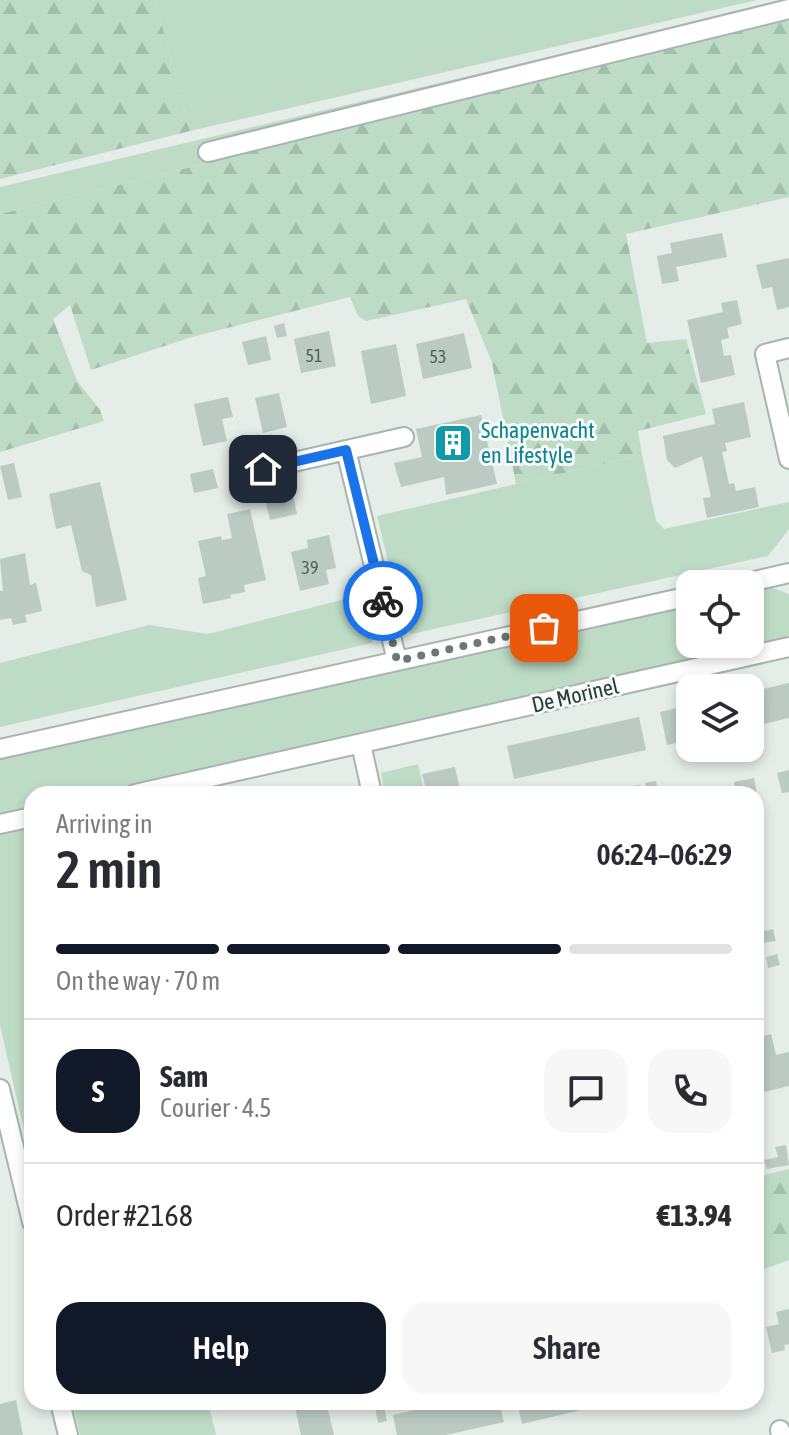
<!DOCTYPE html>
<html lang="en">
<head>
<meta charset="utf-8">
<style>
  :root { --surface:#fff; --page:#f7f7f7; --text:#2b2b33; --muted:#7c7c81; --line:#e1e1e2; --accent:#111827 }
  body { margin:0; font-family:"Asap Condensed",sans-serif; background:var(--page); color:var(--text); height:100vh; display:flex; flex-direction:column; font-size:30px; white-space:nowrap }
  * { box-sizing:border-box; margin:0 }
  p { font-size:26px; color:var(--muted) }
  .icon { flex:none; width:44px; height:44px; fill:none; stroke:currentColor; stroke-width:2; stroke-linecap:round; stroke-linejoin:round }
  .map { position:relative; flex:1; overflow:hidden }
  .details { position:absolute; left:24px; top:786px; width:740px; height:624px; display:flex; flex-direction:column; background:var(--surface); border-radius:24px; box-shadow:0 4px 12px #0003 }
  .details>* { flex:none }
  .buttons { position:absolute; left:676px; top:570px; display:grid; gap:16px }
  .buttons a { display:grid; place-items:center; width:88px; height:88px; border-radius:16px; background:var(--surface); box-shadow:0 4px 12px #0003; font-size:40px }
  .pin { position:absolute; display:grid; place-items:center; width:68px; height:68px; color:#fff; margin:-34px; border-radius:16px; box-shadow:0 4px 12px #0006 }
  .courier { position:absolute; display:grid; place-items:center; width:80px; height:80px; margin:-40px; border:6px solid #1a73e8; border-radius:50%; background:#fff; color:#222; box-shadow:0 2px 10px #0007 }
  .headline em { font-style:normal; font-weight:600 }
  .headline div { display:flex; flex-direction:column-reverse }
  .headline { display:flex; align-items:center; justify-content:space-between; height:136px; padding:0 32px }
  h1 { font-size:52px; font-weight:600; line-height:60px }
  .bar { display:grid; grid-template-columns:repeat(4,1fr); gap:12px 8px; align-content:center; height:96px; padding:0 32px }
  .bar i { height:10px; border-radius:6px; background:var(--line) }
  .bar .current { background:var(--accent) }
  .bar p { grid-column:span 4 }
  .line { display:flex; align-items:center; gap:20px; padding:0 32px; border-top:2px solid var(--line) }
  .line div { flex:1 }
  .round { display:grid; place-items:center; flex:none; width:84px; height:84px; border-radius:24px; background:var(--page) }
  .cta { display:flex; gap:16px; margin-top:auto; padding:16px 32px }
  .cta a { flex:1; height:92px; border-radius:24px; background:var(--accent); color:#fff; font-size:32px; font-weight:600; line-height:92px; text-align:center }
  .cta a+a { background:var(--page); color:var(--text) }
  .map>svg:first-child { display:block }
  .grass { fill:#bedcc5 }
  .forest { fill:url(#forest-firs) }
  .building { fill:#bccac4 }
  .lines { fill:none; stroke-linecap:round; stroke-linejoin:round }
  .street-casing { stroke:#a7b5af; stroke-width:22 }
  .street { stroke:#fff; stroke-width:18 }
  .done { stroke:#677b74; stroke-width:8; stroke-dasharray:0 14.4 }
  .route { stroke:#1a73e8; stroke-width:10 }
  .labels { text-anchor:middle; stroke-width:6; stroke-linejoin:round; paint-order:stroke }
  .number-label { font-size:18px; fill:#4a6059 }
  .culture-label { font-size:22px; fill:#0d838f; stroke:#f5f9f7; text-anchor:start }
  .street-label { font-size:22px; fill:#243d35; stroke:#f5f9f7 }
</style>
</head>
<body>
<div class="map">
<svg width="789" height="1435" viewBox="0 0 789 1435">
  <defs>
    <pattern id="forest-firs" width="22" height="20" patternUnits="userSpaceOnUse" patternTransform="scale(2)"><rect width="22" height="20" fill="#bedcc5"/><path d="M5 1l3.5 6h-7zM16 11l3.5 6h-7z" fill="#a3beaa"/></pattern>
  </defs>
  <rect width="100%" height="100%" fill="#e4ede8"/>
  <!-- grass -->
  <path class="grass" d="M155 0H757L190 131Z
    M789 0V20L0 214V187Z
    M642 455 656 521 664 529 789 502V529L768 556 411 634 404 627 377 516Z
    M770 587 789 594V635L782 640 95 794H32V808L0 815V760L690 605V644H750V591Z
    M369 593 373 612 372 643 0 727V663L149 625 208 634Z
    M418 764 425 794H385L381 773Z
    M32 828V1165L0 1025V835Z
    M72 1402H208L216 1435H80Z"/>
  <!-- forest -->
  <path class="forest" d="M0 0H155L190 131 0 179Z
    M789 20V197L626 234 647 343 686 339 706 414 638 431 642 455 516 484 492 363 466 299 366 321 358 316 350 297 192 337 91 370 70 305 53 319 77 381 100 410 104 421 0 452V214Z
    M789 1169V1260L756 1272V1177Z"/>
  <!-- building -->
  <path class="building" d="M722 233 727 257 676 267 679 281 662 284 657 256 672 253 670 243Z
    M789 258V307L777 310 772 287 762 289 756 265Z
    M737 300 742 324 727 328 729 338 721 340 724 356 731 355 735 375 701 383 687 320 723 312 721 303Z
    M284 323 287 336 277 338 274 326Z
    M329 331 336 366 301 373 294 339Z
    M464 333 472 368 423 379 416 344Z
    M266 336 271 360 248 365 242 342Z
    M396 344 406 396 371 404 361 351Z
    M279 393 287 427 263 433 255 398Z
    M228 397 233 417 222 419 227 441 203 446 194 404Z
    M744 402 751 437 725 443 727 451 722 452 729 484 734 483 736 491 755 487 759 507 707 518 703 498 711 497 702 456 675 468 667 460 663 436 715 424 712 409Z
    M481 415 497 484 446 495 444 477 401 487 394 463 422 457 416 429Z
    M14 463 22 497 8 500 0 466Z
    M213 469 218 488 194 493 190 474Z
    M289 475 297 514 270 520 261 482Z
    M100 482 127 600 96 607 91 575 82 571 71 525 56 529 49 494Z
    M250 509 266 580 244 585 245 592 230 595 231 598 203 604 198 578 206 576 198 541 221 536 222 540 232 538 227 514Z
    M329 535 336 568 326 570 329 584 300 591 291 552 308 548 307 540Z
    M25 553 30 585 36 583 42 611 25 615 27 622 13 625 11 618 0 620V591H3L0 559Z
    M789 683V718L750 727V692Z
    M690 705V740L667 745 660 712Z
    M639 717 646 750 514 779 507 746Z
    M455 767 461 794H427L422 774Z
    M789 770V792L782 793 777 773Z
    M754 778 757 794H736L734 782Z
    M656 781 658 792 648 794 645 783Z
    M639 785 641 794H625L624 789Z
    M773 929 776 941 763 943 760 932Z
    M777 954 780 965 768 968 766 957Z
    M771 1034 776 1055 789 1052V1086L756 1094V1038Z
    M786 1145 789 1165 767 1169 764 1160 778 1157 775 1147Z
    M789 1309V1344L784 1345 785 1350 772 1353 766 1327 779 1324 776 1312Z
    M16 1400 23 1435H0V1404Z
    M294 1402H326L334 1435H301Z
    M374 1402H383L387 1421 378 1423Z
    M451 1402H499L504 1422 446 1435H397L393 1415Z
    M517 1402H611V1403L522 1424Z"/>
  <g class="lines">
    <defs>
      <path id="street" d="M208 152 789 9
        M789 348 765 354 789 459
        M346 450 397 661
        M263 469 404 437
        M742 584 789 573
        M361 744 372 794
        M0 749 690 596
        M135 794 789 647
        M0 824 32 817
        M0 1089 32 1222
        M60 1402 68 1435
        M780 1430 781 1435"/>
    </defs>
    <!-- street casing -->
    <use href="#street" class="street-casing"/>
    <!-- street -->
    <use href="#street" class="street"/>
  </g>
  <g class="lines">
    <!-- done -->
    <path class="done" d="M383 601 397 661 544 628"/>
    <!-- route -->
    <path class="route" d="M263 469 346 450 383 601"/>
  </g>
  <!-- icons -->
  <defs>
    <symbol id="building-square" viewBox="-11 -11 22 22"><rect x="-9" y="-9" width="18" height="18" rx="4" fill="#0f9aa8" stroke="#f5f9f7"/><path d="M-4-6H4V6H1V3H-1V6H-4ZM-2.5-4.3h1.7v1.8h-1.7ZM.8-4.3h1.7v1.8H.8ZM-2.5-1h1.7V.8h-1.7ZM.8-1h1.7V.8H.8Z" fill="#fff"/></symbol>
  </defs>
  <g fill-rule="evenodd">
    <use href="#building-square" x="431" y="421" width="44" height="44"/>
  </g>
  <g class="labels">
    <!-- number labels -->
    <g class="number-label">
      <text x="314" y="362">51</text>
      <text x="438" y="363">53</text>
      <text x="310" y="574">39</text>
    </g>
    <!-- culture labels -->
    <g class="culture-label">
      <text x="481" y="438">Schapenvacht<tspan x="481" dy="25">en Lifestyle</tspan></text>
    </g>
    <!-- street labels -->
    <g class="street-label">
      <text transform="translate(575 695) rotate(-13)" y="8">De Morinel</text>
    </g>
  </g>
</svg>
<div class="buttons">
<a><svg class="icon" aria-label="locate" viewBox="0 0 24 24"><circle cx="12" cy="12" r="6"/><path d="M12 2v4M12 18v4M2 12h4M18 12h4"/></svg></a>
<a><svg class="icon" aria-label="layers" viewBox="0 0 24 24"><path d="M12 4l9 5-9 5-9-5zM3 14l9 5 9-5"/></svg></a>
</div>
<div class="pin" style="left:544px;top:628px;background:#ea580c"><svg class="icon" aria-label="bag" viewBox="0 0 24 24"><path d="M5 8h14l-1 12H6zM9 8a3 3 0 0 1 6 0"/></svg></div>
<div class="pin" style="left:263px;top:469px;background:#1f2937"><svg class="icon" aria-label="home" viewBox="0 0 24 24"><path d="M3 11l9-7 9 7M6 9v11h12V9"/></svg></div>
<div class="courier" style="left:383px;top:601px"><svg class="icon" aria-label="bike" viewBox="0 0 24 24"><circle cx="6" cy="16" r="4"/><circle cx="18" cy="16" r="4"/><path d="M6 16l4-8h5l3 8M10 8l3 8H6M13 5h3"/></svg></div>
<section class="details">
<div class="headline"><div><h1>2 min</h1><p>Arriving in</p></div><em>06:24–06:29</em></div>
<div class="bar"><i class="current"></i><i class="current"></i><i class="current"></i><i></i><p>On the way · 70 m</p></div>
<div class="line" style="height:144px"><b class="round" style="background:var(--accent);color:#fff">S</b><div><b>Sam</b><p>Courier · 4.5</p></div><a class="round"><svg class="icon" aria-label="chat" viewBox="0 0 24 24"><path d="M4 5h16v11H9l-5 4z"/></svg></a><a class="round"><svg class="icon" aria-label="phone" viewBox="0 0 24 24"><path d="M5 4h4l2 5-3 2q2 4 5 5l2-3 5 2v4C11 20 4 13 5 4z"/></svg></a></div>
<div class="line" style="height:104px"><div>Order #2168</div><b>€13.94</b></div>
<div class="cta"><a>Help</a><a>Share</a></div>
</section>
</div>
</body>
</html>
